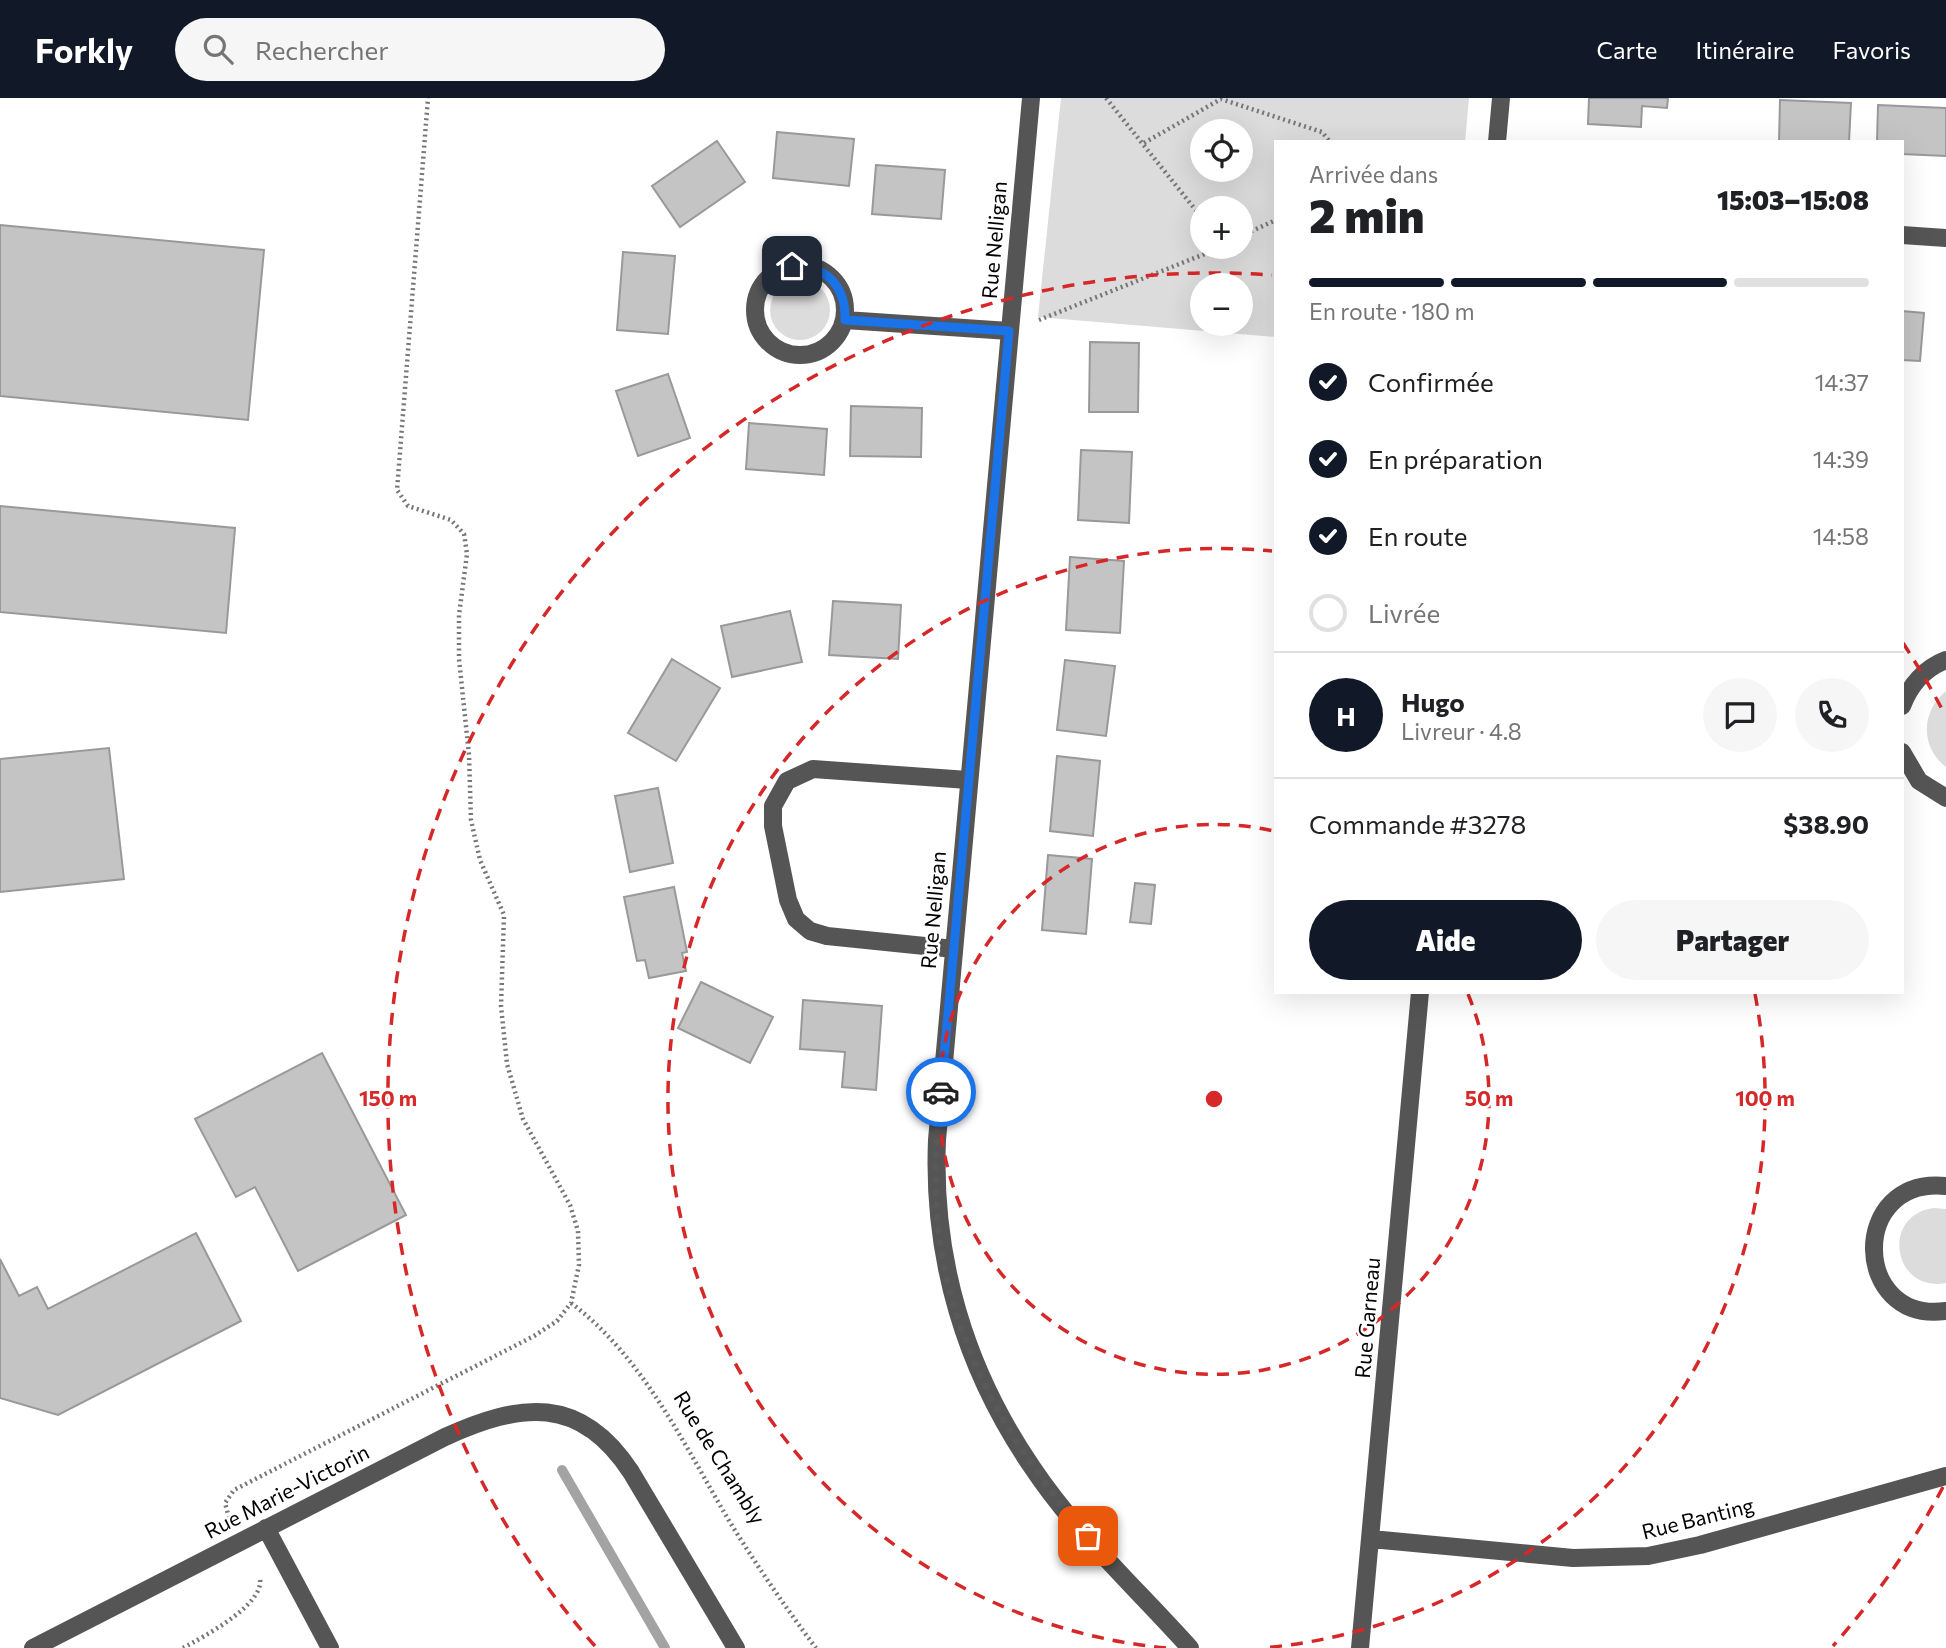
<!DOCTYPE html>
<html lang="fr">
<head>
<meta charset="utf-8">
<style>
  :root { --surface:#fff; --page:#f6f6f6; --text:#202124; --muted:#757577; --line:#e0e0e0; --accent:#111827 }
  body { margin:0; font-family:Commissioner,sans-serif; background:var(--page); color:var(--text); height:100vh; display:flex; flex-direction:column; font-size:26px; white-space:nowrap }
  * { box-sizing:border-box; margin:0 }
  p { font-size:23px; color:var(--muted) }
  .icon { flex:none; width:38px; height:38px; fill:none; stroke:currentColor; stroke-width:2; stroke-linecap:round; stroke-linejoin:round }
  .map { position:relative; flex:1; overflow:hidden }
  .panel { position:absolute; left:1274px; top:42px; width:630px; height:854px; display:flex; flex-direction:column; background:var(--surface); border-radius:0px; box-shadow:0 7px 28px #0002 }
  .panel>* { flex:none }
  .buttons { position:absolute; left:1190px; top:21px; display:grid; gap:14px }
  .buttons a { display:grid; place-items:center; width:63px; height:63px; border-radius:50%; background:var(--surface); box-shadow:0 7px 28px #0002; font-size:35px }
  .pin { position:absolute; display:grid; place-items:center; width:60px; height:60px; color:#fff; margin:-30px; border-radius:14px; box-shadow:0 4px 10px #0006 }
  .courier { position:absolute; display:grid; place-items:center; width:70px; height:70px; margin:-35px; border:5px solid #1a73e8; border-radius:50%; background:#fff; color:#222; box-shadow:0 2px 9px #0007 }
  .head em { font-style:normal; font-weight:800 }
  .head div { display:flex; flex-direction:column-reverse }
  .head { display:flex; align-items:center; justify-content:space-between; height:119px; padding:0 35px }
  h1 { font-size:46px; font-weight:800; line-height:52px }
  .bar { display:grid; grid-template-columns:repeat(4,1fr); gap:10px 7px; align-content:center; height:84px; padding:0 35px }
  .bar i { height:9px; border-radius:5px; background:var(--line) }
  .bar .selected { background:var(--accent) }
  .bar p { grid-column:span 4 }
  .line { display:flex; align-items:center; gap:18px; padding:0 35px; border-top:2px solid var(--line) }
  .line div { flex:1 }
  .round { display:grid; place-items:center; flex:none; width:74px; height:74px; border-radius:37px; background:var(--page) }
  ol { padding:0 35px; list-style:none }
  li { display:flex; align-items:center; gap:21px; height:77px }
  li p { margin-inline-start:auto }
  li .icon { padding:7px; border-radius:50%; background:var(--accent); color:#fff; stroke-width:4 }
  li:last-child { color:var(--muted) }
  li i { width:38px; height:38px; border:4px solid var(--line); border-radius:50% }
  .cta { display:flex; gap:14px; margin-top:auto; padding:14px 35px }
  .cta a { flex:1; height:80px; border-radius:42px; background:var(--accent); color:#fff; font-size:28px; font-weight:800; line-height:80px; text-align:center }
  .cta a+a { background:var(--page); color:var(--text) }
  header { display:flex; align-items:center; gap:42px; box-sizing:border-box; height:98px; padding:0 35px; background:var(--accent); color:#fff }
  header strong { font-size:33px }
  nav { display:flex; gap:38px; margin-inline-start:auto; font-size:24px }
  .search { width:490px; height:63px; background:var(--page); display:flex; align-items:center; gap:18px; box-sizing:border-box; padding:0 24px; border-radius:38px; color:var(--muted); font-size:26px }
  .map>svg:first-child { display:block }
  .green { fill:#dcdcdc; fill-rule:evenodd }
  .lines { fill:none; stroke-linecap:round; stroke-linejoin:round }
  .stream { stroke:#a3a3a3; stroke-width:10 }
  .building { fill:#c4c4c4; stroke:#999; stroke-width:2 }
  .path { stroke:#777; stroke-width:4.5; stroke-dasharray:2 3.5; stroke-linecap:butt }
  .minor { stroke:#555; stroke-width:18 }
  .done { stroke:#595959; stroke-width:7; stroke-dasharray:0 12.6 }
  .route { stroke:#1a73e8; stroke-width:9 }
  .ring { fill:none; stroke:#d62828; stroke-width:3.5; stroke-dasharray:12 9 }
  .labels { text-anchor:middle; stroke-width:5; stroke-linejoin:round; paint-order:stroke }
  .street-label { font-size:21px; fill:#000; stroke:#fff }
  .centre { fill:#d62828; stroke:#fff; stroke-width:3.5 }
  .ring-label { font-size:21px; text-anchor:middle; font-weight:bold; fill:#d62828; stroke:#fff; stroke-width:5; stroke-linejoin:round; paint-order:stroke }
</style>
</head>
<body>
<header>
<strong>Forkly</strong>
<div class="search"><svg class="icon" aria-label="search" viewBox="0 0 24 24"><circle cx="10" cy="10" r="6"/><path d="M15 15l6 6"/></svg>Rechercher</div>
<nav><a>Carte</a><a>Itinéraire</a><a>Favoris</a></nav>
</header>
<div class="map">
<svg width="1946" height="1550" viewBox="0 0 1946 1550">
  <rect width="100%" height="100%" fill="#fff"/>
  <!-- green -->
  <path class="green" d="M1061 0H1469L1465 44H1276V239L1038 219ZM1241 33V72H1202V33ZM1241 110V149H1202V110ZM1202 187H1241V226H1202Z
    M770 212a30 30 0 1 1 60 0a30 30 0 1 1-60 0Z
    M1946 593V669C1920 649 1921 613 1946 593Z
    M1934 1110 1946 1111V1185C1893 1195 1880 1117 1934 1110Z"/>
  <g class="lines">
    <!-- stream -->
    <path class="stream" d="M562 1372 665 1550"/>
  </g>
  <!-- building -->
  <path class="building" d="M1589 0H1668L1667 10 1642 8 1641 29 1588 26Z
    M1780 2 1851 5 1849 44H1779Z
    M1878 7 1946 10V58L1902 56V44H1877Z
    M777 34 854 41 849 88 773 80Z
    M717 43 745 84 680 129 652 88Z
    M876 67 945 72 941 121 872 116Z
    M0 127 264 152 248 322 0 298Z
    M623 154 675 158 668 236 617 232Z
    M1902 213 1924 215 1920 263 1902 262Z
    M1090 244 1139 245 1138 314H1089Z
    M668 276 690 340 638 358 616 293Z
    M851 308 922 310 921 359 850 358Z
    M749 325 827 331 824 377 746 371Z
    M1081 352 1132 354 1129 425 1078 422Z
    M0 408 235 430 226 535 0 514Z
    M1070 459 1124 463 1120 535 1066 532Z
    M833 503 901 507 898 561 829 557Z
    M790 513 802 564 732 579 721 528Z
    M672 561 720 590 676 663 628 635Z
    M1065 562 1115 568 1106 638 1057 632Z
    M109 650 124 781 0 794V661Z
    M1057 658 1100 663 1093 738 1050 733Z
    M658 690 673 765 630 774 615 698Z
    M1048 757 1092 761 1086 836 1042 832Z
    M1135 785 1155 787 1151 826 1130 824Z
    M674 789 687 854 682 855 686 873 649 880 645 862 637 863 624 799Z
    M701 884 773 919 750 965 678 930Z
    M803 902 882 908 876 992 842 989 845 954 800 951Z
    M322 955 406 1117 298 1173 255 1089 236 1099 195 1021Z
    M196 1135 241 1223 58 1317 0 1300V1161L19 1198 37 1189 48 1211Z"/>
  <g class="lines">
    <!-- path -->
    <path class="path" d="M1106 0 1202 120
      M1144 45 1221 1 1322 34 1330 44
      M1241 138 1276 122
      M1039 222 1222 149
      M571 1205C642 1258 684 1346 728 1421 755 1465 785 1509 816 1550
      M229 1420 225 1405 234 1392 534 1238 557 1223 571 1205 579 1167 578 1133 570 1107 523 1021 507 966 501 908 504 817 480 762 471 722 469 657 459 561V517L467 456 464 436 451 422 408 408 397 392 428 0
      M183 1550C203 1539 264 1507 260 1481"/>
    <!-- minor -->
    <path class="minor" d="M1031 0 937 1042C932 1160 965 1271 1032 1369 1076 1435 1137 1491 1190 1550
      M1497 44 1501 0
      M1902 137 1946 140
      M755 212a45 45 0 1 1 90 0a45 45 0 1 1-90 0Z
      M845 222 1009 233
      M1902 608C1910 587 1925 570 1946 562
      M1902 654 1919 683 1946 700
      M954 851 827 838 810 833 796 821 788 802 773 728V708L787 683 813 671 968 682
      M1946 1088C1848 1078 1852 1226 1946 1213
      M266 1430 330 1550
      M1371 1441 1573 1460 1648 1458 1700 1447 1946 1378
      M33 1550 445 1339C520 1305 580 1296 631 1374L736 1550
      M1360 1550 1420 894"/>
  </g>
  <g class="lines">
    <!-- done -->
    <path class="done" d="M941 994C938 1029 934 1065 936 1100 940 1227 1006 1346 1088 1438"/>
    <!-- route -->
    <path class="route" d="M792 168C826 167 846 188 845 222L1009 233 941 994"/>
  </g>
  <!-- distance rings -->
  <g class="ring">
    <path d="M1468 896A275 275 0 1 1 1274 733"/>
    <path d="M1166 1550A551 551 0 1 1 1272 453M1755 896A551 551 0 0 1 1262 1550"/>
    <path d="M1943 1389A826 826 0 0 1 1833 1548M595 1548A826 826 0 0 1 1272 177M1903 545A826 826 0 0 1 1943 613"/>
  </g>
  <g class="labels">
    <!-- street labels -->
    <g class="street-label">
      <text transform="translate(995 142) rotate(-85)" y="7">Rue Nelligan</text>
      <text transform="translate(934 812) rotate(-85)" y="7">Rue Nelligan</text>
      <text transform="translate(1368 1220) rotate(-85)" y="7">Rue Garneau</text>
      <text transform="translate(719 1360) rotate(58)" y="7">Rue de Chambly</text>
      <text transform="translate(287 1394) rotate(-27)" y="7">Rue Marie-Victorin</text>
      <text transform="translate(1698 1421) rotate(-14)" y="7">Rue Banting</text>
    </g>
  </g>
  <circle cx="1214" cy="1001" r="10" class="centre"/>
  <g class="ring-label">
    <text x="1489" y="1008">50 m</text>
    <text x="1765" y="1008">100 m</text>
    <text x="388" y="1008">150 m</text>
  </g>
</svg>
<div class="buttons">
<a><svg class="icon" aria-label="locate" viewBox="0 0 24 24"><circle cx="12" cy="12" r="6"/><path d="M12 2v4M12 18v4M2 12h4M18 12h4"/></svg></a>
<a>+</a>
<a>−</a>
</div>
<div class="pin" style="left:1088px;top:1438px;background:#ea580c"><svg class="icon" aria-label="bag" viewBox="0 0 24 24"><path d="M5 8h14l-1 12H6zM9 8a3 3 0 0 1 6 0"/></svg></div>
<div class="pin" style="left:792px;top:168px;background:#1f2937"><svg class="icon" aria-label="home" viewBox="0 0 24 24"><path d="M3 11l9-7 9 7M6 9v11h12V9"/></svg></div>
<div class="courier" style="left:941px;top:994px"><svg class="icon" aria-label="car" viewBox="0 0 24 24"><path d="M5 17H2v-5l4-1 3-4h7l3 4 3 1v5h-3M9 17h6M6 11h13"/><circle cx="7" cy="17" r="2"/><circle cx="17" cy="17" r="2"/></svg></div>
<section class="panel">
<div class="head"><div><h1>2 min</h1><p>Arrivée dans</p></div><em>15:03–15:08</em></div>
<div class="bar"><i class="selected"></i><i class="selected"></i><i class="selected"></i><i></i><p>En route · 180 m</p></div>
<ol>
<li><svg class="icon" aria-label="check" viewBox="0 0 24 24"><path d="M5 12l5 5 9-10"/></svg>Confirmée<p>14:37</p></li>
<li><svg class="icon" aria-label="check" viewBox="0 0 24 24"><path d="M5 12l5 5 9-10"/></svg>En préparation<p>14:39</p></li>
<li><svg class="icon" aria-label="check" viewBox="0 0 24 24"><path d="M5 12l5 5 9-10"/></svg>En route<p>14:58</p></li>
<li><i></i>Livrée</li>
</ol>
<div class="line" style="height:126px"><b class="round" style="background:var(--accent);color:#fff">H</b><div><b>Hugo</b><p>Livreur · 4.8</p></div><a class="round"><svg class="icon" aria-label="chat" viewBox="0 0 24 24"><path d="M4 5h16v11H9l-5 4z"/></svg></a><a class="round"><svg class="icon" aria-label="phone" viewBox="0 0 24 24"><path d="M5 4h4l2 5-3 2q2 4 5 5l2-3 5 2v4C11 20 4 13 5 4z"/></svg></a></div>
<div class="line" style="height:91px"><div>Commande #3278</div><b>$38.90</b></div>
<div class="cta"><a>Aide</a><a>Partager</a></div>
</section>
</div>
</body>
</html>
